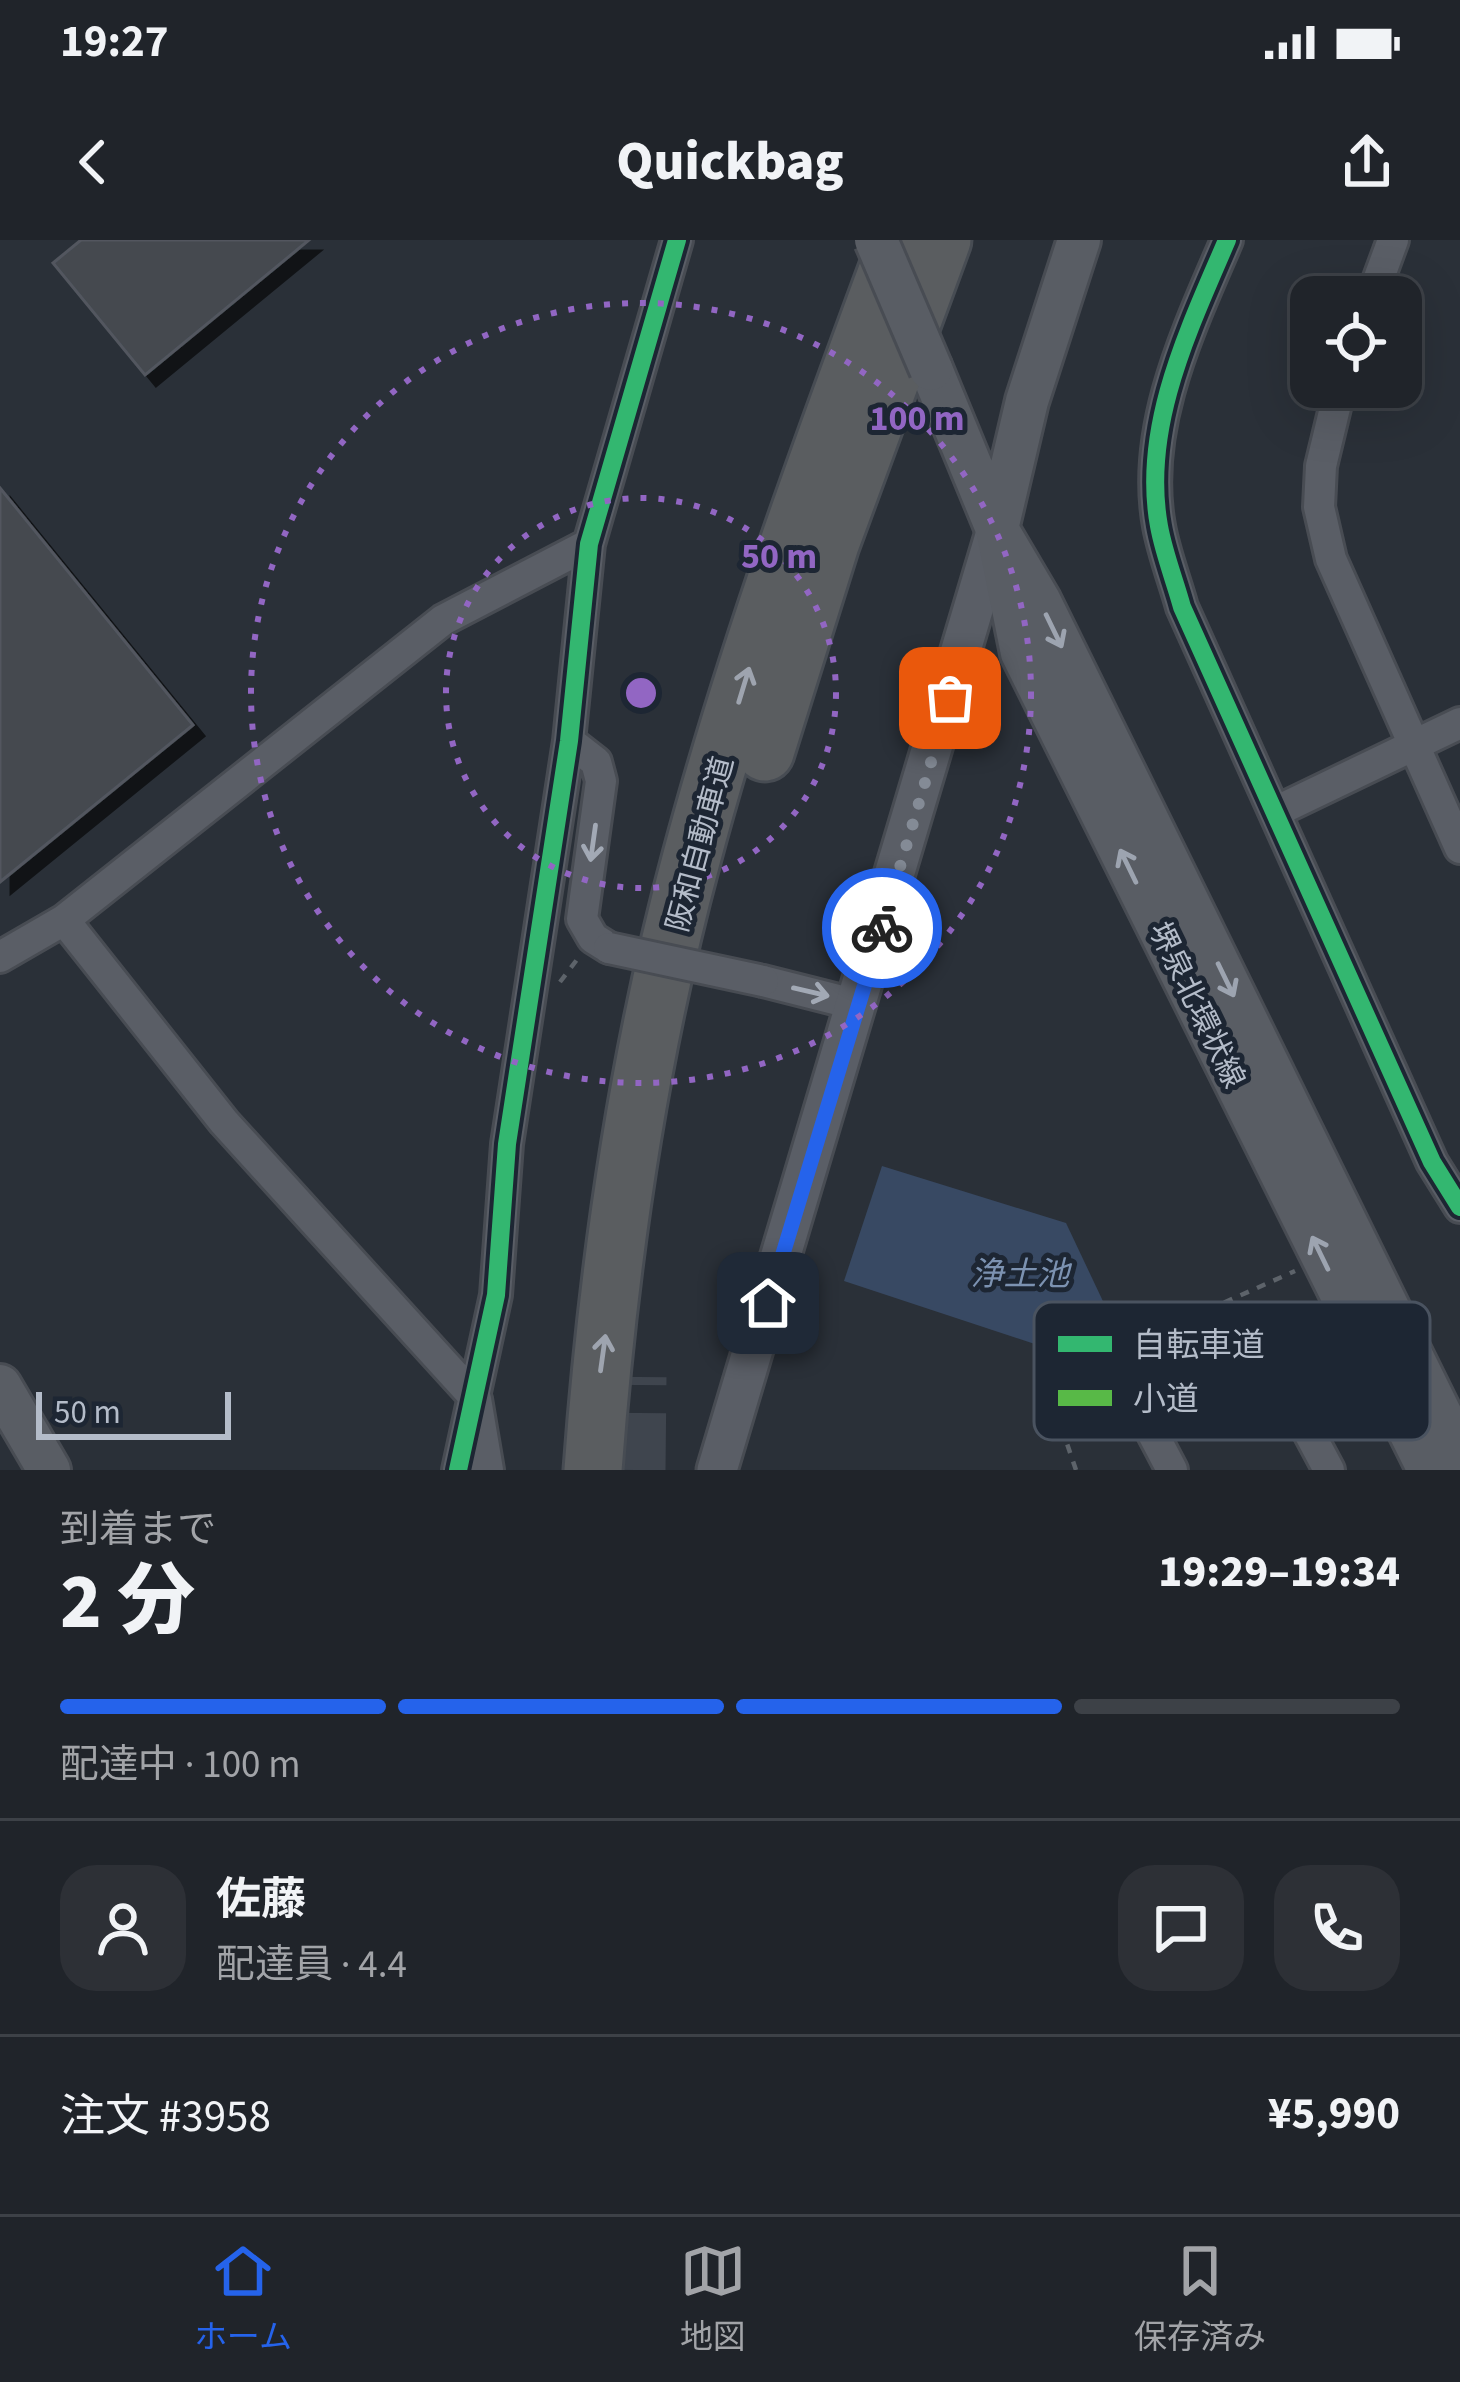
<!DOCTYPE html>
<html lang="ja">
<head>
<meta charset="utf-8">
<style>
  :root { --surface:#20242a; --page:#2d3036; --text:#f1f3f6; --muted:#a2a4a8; --line:#3d4147; --accent:#2563eb }
  body { margin:0; font-family:"Source Sans 3","Noto Sans JP",sans-serif; background:var(--page); color:var(--text); height:100vh; display:flex; flex-direction:column; font-size:45px; white-space:nowrap }
  * { box-sizing:border-box; margin:0 }
  p { font-size:39px; color:var(--muted) }
  .icon { flex:none; width:66px; height:66px; fill:none; stroke:currentColor; stroke-width:2; stroke-linecap:round; stroke-linejoin:round }
  .map { position:relative; height:1230px; overflow:hidden }
  .side { display:flex; flex-direction:column; background:var(--surface); flex:1 }
  .side>* { flex:none }
  .buttons { position:absolute; left:1290px; top:36px; display:grid; gap:24px }
  .buttons a { display:grid; place-items:center; width:132px; height:132px; border-radius:24px; background:var(--surface); box-shadow:0 12px 48px #0002,0 0 0 3px var(--line); font-size:60px }
  .scale { position:absolute; left:36px; bottom:30px; width:195px; box-sizing:border-box; padding-left:12px; border:6px solid #b4bcc9; border-top:0; font-size:33px; line-height:42px; white-space:nowrap; color:#b4bcc9; -webkit-text-stroke:9px #1d2633; paint-order:stroke }
  .pin { position:absolute; display:grid; place-items:center; width:102px; height:102px; color:#fff; margin:-51px; border-radius:24px; box-shadow:0 6px 18px #0006 }
  .courier { position:absolute; display:grid; place-items:center; width:120px; height:120px; margin:-60px; border:9px solid #2563eb; border-radius:50%; background:#fff; color:#222; box-shadow:0 3px 15px #0007 }
  .headline em { font-style:normal; font-weight:800 }
  .headline div { display:flex; flex-direction:column-reverse }
  .headline { display:flex; align-items:center; justify-content:space-between; height:204px; padding:0 60px }
  h1 { font-size:78px; font-weight:800; line-height:90px }
  .bar { display:grid; grid-template-columns:repeat(4,1fr); gap:18px 12px; align-content:center; height:144px; padding:0 60px }
  .bar i { height:15px; border-radius:9px; background:var(--line) }
  .bar .selected { background:var(--accent) }
  .bar p { grid-column:span 4 }
  .line { display:flex; align-items:center; gap:30px; padding:0 60px; border-top:3px solid var(--line) }
  .line div { flex:1 }
  .round { display:grid; place-items:center; flex:none; width:126px; height:126px; border-radius:36px; background:var(--page) }
  .status { display:flex; justify-content:space-between; align-items:center; height:84px; padding:0 60px; background:var(--surface); direction:ltr }
  .status svg { height:33px; fill:currentColor }
  header { display:flex; justify-content:space-between; align-items:center; height:156px; padding:0 60px; background:var(--surface); font-size:54px; font-weight:800 }
  .tabs { display:flex; justify-content:space-around; align-items:center; height:168px; border-top:3px solid var(--line); background:var(--surface); font-size:33px; color:var(--muted) }
  .tabs a { display:grid; justify-items:center; gap:6px }
  .tabs .selected { color:var(--accent) }
  .map>svg:first-child { display:block }
  .water { fill:#384963 }
  .building { fill:#444950; stroke:#52575f; stroke-width:3; filter:url(#shadow) }
  .lines { fill:none; stroke-linecap:round; stroke-linejoin:round }
  .motorway-tunnel { stroke:#3f454e; stroke-width:57; stroke-dasharray:57 28; stroke-linecap:butt }
  .minor-casing { stroke:#484c53; stroke-width:36 }
  .tertiary-casing { stroke:#484c53; stroke-width:45 }
  .secondary-casing { stroke:#484c53; stroke-width:48 }
  .motorway-casing { stroke:#474c53; stroke-width:63 }
  .path { stroke:#5d636a; stroke-width:4.5; stroke-dasharray:9 9; stroke-linecap:butt }
  .minor { stroke:#5a5e66; stroke-width:30 }
  .tertiary { stroke:#5a5e66; stroke-width:39 }
  .secondary { stroke:#595d64; stroke-width:42 }
  .motorway { stroke:#5a5d60; stroke-width:57 }
  .minor-bridge-casing { stroke:#484c53; stroke-width:36; stroke-linecap:butt }
  .secondary-bridge-casing { stroke:#484c53; stroke-width:48; stroke-linecap:butt }
  .minor-bridge { stroke:#5a5e66; stroke-width:30 }
  .secondary-bridge { stroke:#595d64; stroke-width:42 }
  .quiet { stroke:#58b947; stroke-width:15; stroke-dasharray:30 15; stroke-linecap:butt }
  .cycleway-casing { stroke:#1d2633; stroke-width:26 }
  .cycleway { stroke:#33b770; stroke-width:18 }
  .oneway { stroke:#9da4b0 }
  .oneway2 { stroke:#9ea4af }
  .oneway3 { stroke:#a2a9b5 }
  .done { stroke:#848b96; stroke-width:12; stroke-dasharray:0 21.6 }
  .route { stroke:#2563eb; stroke-width:15 }
  .ring { fill:none; stroke:#9266c3; stroke-width:6; stroke-dasharray:6 12 }
  .labels { text-anchor:middle; stroke-width:10; stroke-linejoin:round; paint-order:stroke }
  .street-label { font-size:30px; fill:#b4bcc9; stroke:#1d2633 }
  .water-label { font-size:33px; font-style:italic; fill:#7c92b1; stroke:#1d2633 }
  .key { fill:#1d2633; stroke:#4a5360; stroke-width:3 }
  .key-label { font-size:33px; fill:#b4bcc9 }
  .centre { fill:#9266c3; stroke:#1d2633; stroke-width:6 }
  .ring-label { font-size:36px; text-anchor:middle; font-weight:bold; fill:#9266c3; stroke:#1d2633; stroke-width:10; stroke-linejoin:round; paint-order:stroke }
</style>
</head>
<body>
<div class="status"><b>19:27</b><svg viewBox="0 0 49 12"><path d="M0 12V9h3v3zM5 12V6h3v6zM10 12V3h3v9zM15 12V0h3v12zM26 1h20v11H26zM47 4h2v5h-2z"/></svg></div>
<header><svg class="icon" aria-label="back" viewBox="0 0 24 24"><path d="M15 5l-7 7 7 7"/></svg>Quickbag<svg class="icon" aria-label="share" viewBox="0 0 24 24"><path d="M12 15V3M7 8l5-5 5 5M5 13v7h14v-7"/></svg></header>
<div class="map">
<svg width="1460" height="1230" viewBox="0 0 1460 1230">
  <defs>
    <filter id="shadow"><feDropShadow dx="11" dy="11" stdDeviation="0" flood-color="#0009"/></filter>
  </defs>
  <rect width="100%" height="100%" fill="#2a3038"/>
  <!-- water -->
  <path class="water" d="M882 926 1066 983 1118 1093 1068 1115 844 1041Z"/>
  <!-- building -->
  <path class="building" d="M81 0H309L145 135 53 23Z
    M0 248 193 485 0 642Z"/>
  <g class="lines">
    <!-- motorway-tunnel -->
    <path class="motorway-tunnel" d="M637 1230 638 1137"/>
    <defs>
      <path id="minor" d="M1227 0C1189 89 1141 187 1159 286 1164 314 1175 341 1182 367L1432 922 1460 967
        M1372 57 1393 0
        M1340 147 1321 226 1319 267 1331 319 1460 608
        M569 501 596 522 601 541 582 679 593 698 609 708
        M1277 571 1460 483
        M64 680 224 882 476 1159 488 1230
        M0 717 64 680 443 380 589 304
        M763 741 858 765
        M458 1230 496 1055 507 904 569 501 589 304 677 0
        M1172 1230 1142 1173 1269 1118 1329 1230"/>
      <path id="tertiary" d="M717 1230 997 289"/>
      <path id="secondary" d="M1079 0 1027 161 997 289 1022 413 1429 1230
        M931 129 997 289 1040 362 1460 1214
        M0 1146 49 1230"/>
      <path id="motorway" d="M765 512 830 304 942 0
        M593 1230C608 1027 638 817 691 620 747 409 823 205 899 0"/>
    </defs>
    <!-- minor casing -->
    <use href="#minor" class="minor-casing"/>
    <!-- tertiary casing -->
    <use href="#tertiary" class="tertiary-casing"/>
    <!-- secondary casing -->
    <use href="#secondary" class="secondary-casing"/>
    <!-- motorway casing -->
    <use href="#motorway" class="motorway-casing"/>
    <!-- path -->
    <path class="path" d="M560 742 579 717
      M1076 1230 1046 1142 1295 1031"/>
    <!-- minor -->
    <use href="#minor" class="minor"/>
    <!-- tertiary -->
    <use href="#tertiary" class="tertiary"/>
    <!-- secondary -->
    <use href="#secondary" class="secondary"/>
    <!-- motorway -->
    <use href="#motorway" class="motorway"/>
    <defs>
      <path id="minor-bridge" d="M609 708 763 741"/>
      <path id="secondary-bridge" d="M876 0 931 129"/>
    </defs>
    <!-- minor-bridge casing -->
    <use href="#minor-bridge" class="minor-bridge-casing"/>
    <!-- secondary-bridge casing -->
    <use href="#secondary-bridge" class="secondary-bridge-casing"/>
    <!-- minor-bridge -->
    <use href="#minor-bridge" class="minor-bridge"/>
    <!-- secondary-bridge -->
    <use href="#secondary-bridge" class="secondary-bridge"/>
    <!-- quiet -->
    <path class="quiet" d="M1106 1115 1128 1166 1142 1173"/>
    <defs>
      <path id="cycleway" d="M1227 0C1189 89 1141 187 1159 286 1164 314 1175 341 1182 367L1432 922 1460 967
        M458 1230 496 1055 507 904 569 501 589 304 677 0"/>
    </defs>
    <!-- cycleway casing -->
    <use href="#cycleway" class="cycleway-casing"/>
    <!-- cycleway -->
    <use href="#cycleway" class="cycleway"/>
  </g>
  <!-- one-way arrows -->
  <defs><path id="oneway-shaft" d="M-6 0H5M1.5-3L5.5 0L1.5 3" fill="none" stroke-width="1.6" stroke-linecap="round" stroke-linejoin="round" transform="scale(3)"/></defs>
  <g class="oneway">
    <use href="#oneway-shaft" transform="translate(1054 391) rotate(64)"/>
    <use href="#oneway-shaft" transform="translate(1128 626) rotate(-116)"/>
    <use href="#oneway-shaft" transform="translate(1226 740) rotate(64)"/>
    <use href="#oneway-shaft" transform="translate(1320 1013) rotate(-116)"/>
  </g>
  <g class="oneway2">
    <use href="#oneway-shaft" transform="translate(744 445) rotate(-73)"/>
    <use href="#oneway-shaft" transform="translate(603 1113) rotate(-82)"/>
  </g>
  <g class="oneway3">
    <use href="#oneway-shaft" transform="translate(593 603) rotate(98)"/>
    <use href="#oneway-shaft" transform="translate(811 752) rotate(13)"/>
  </g>
  <g class="lines">
    <!-- done -->
    <path class="done" d="M882 688 950 458"/>
    <!-- route -->
    <path class="route" d="M768 1063 882 688"/>
  </g>
  <!-- distance rings -->
  <g class="ring">
    <circle cx="641" cy="453" r="195"/>
    <circle cx="641" cy="453" r="390"/>
  </g>
  <g class="labels">
    <!-- street labels -->
    <g class="street-label">
      <text transform="translate(700 604) rotate(-75)" y="10">阪和自動車道</text>
      <text transform="translate(1197 765) rotate(64)" y="10">堺泉北環状線</text>
    </g>
    <!-- water labels -->
    <g class="water-label">
      <text x="1020" y="1045">浄土池</text>
    </g>
  </g>
  <!-- legend -->
  <rect x="1034" y="1062" width="396" height="138" rx="18" class="key"/>
  <rect x="1058" y="1096" width="54" height="16" fill="#33b770"/>
  <rect x="1058" y="1150" width="54" height="16" fill="#58b947"/>
  <g class="key-label">
    <text x="1133" y="1116">自転車道</text>
    <text x="1133" y="1170">小道</text>
  </g>
  <circle cx="641" cy="453" r="18" class="centre"/>
  <g class="ring-label">
    <text x="917" y="190">100 m</text>
    <text x="779" y="328">50 m</text>
  </g>
</svg>
<div class="buttons">
<a><svg class="icon" aria-label="locate" viewBox="0 0 24 24"><circle cx="12" cy="12" r="6"/><path d="M12 2v4M12 18v4M2 12h4M18 12h4"/></svg></a>
</div>
<div class="scale">50 m</div>
<div class="pin" style="left:950px;top:458px;background:#ea580c"><svg class="icon" aria-label="bag" viewBox="0 0 24 24"><path d="M5 8h14l-1 12H6zM9 8a3 3 0 0 1 6 0"/></svg></div>
<div class="pin" style="left:768px;top:1063px;background:#1f2937"><svg class="icon" aria-label="home" viewBox="0 0 24 24"><path d="M3 11l9-7 9 7M6 9v11h12V9"/></svg></div>
<div class="courier" style="left:882px;top:688px"><svg class="icon" aria-label="bike" viewBox="0 0 24 24"><circle cx="6" cy="16" r="4"/><circle cx="18" cy="16" r="4"/><path d="M6 16l4-8h5l3 8M10 8l3 8H6M13 5h3"/></svg></div>
</div>
<section class="side">
<div class="headline"><div><h1>2 分</h1><p>到着まで</p></div><em>19:29–19:34</em></div>
<div class="bar"><i class="selected"></i><i class="selected"></i><i class="selected"></i><i></i><p>配達中 · 100 m</p></div>
<div class="line" style="height:216px"><a class="round"><svg class="icon" aria-label="person" viewBox="0 0 24 24"><circle cx="12" cy="8" r="4"/><path d="M4 21q1-7 8-7t8 7"/></svg></a><div><b>佐藤</b><p>配達員 · 4.4</p></div><a class="round"><svg class="icon" aria-label="chat" viewBox="0 0 24 24"><path d="M4 5h16v11H9l-5 4z"/></svg></a><a class="round"><svg class="icon" aria-label="phone" viewBox="0 0 24 24"><path d="M5 4h4l2 5-3 2q2 4 5 5l2-3 5 2v4C11 20 4 13 5 4z"/></svg></a></div>
<div class="line" style="height:156px"><div>注文 #3958</div><b>¥5,990</b></div>
</section>
<nav class="tabs">
<a class="selected"><svg class="icon" aria-label="home" viewBox="0 0 24 24"><path d="M3 11l9-7 9 7M6 9v11h12V9"/></svg>ホーム</a>
<a><svg class="icon" aria-label="map" viewBox="0 0 24 24"><path d="M3 6l6-2 6 2 6-2v14l-6 2-6-2-6 2zM9 4v14M15 6v14"/></svg>地図</a>
<a><svg class="icon" aria-label="saved" viewBox="0 0 24 24"><path d="M7 4h10v16l-5-4-5 4z"/></svg>保存済み</a>
</nav>
</body>
</html>
